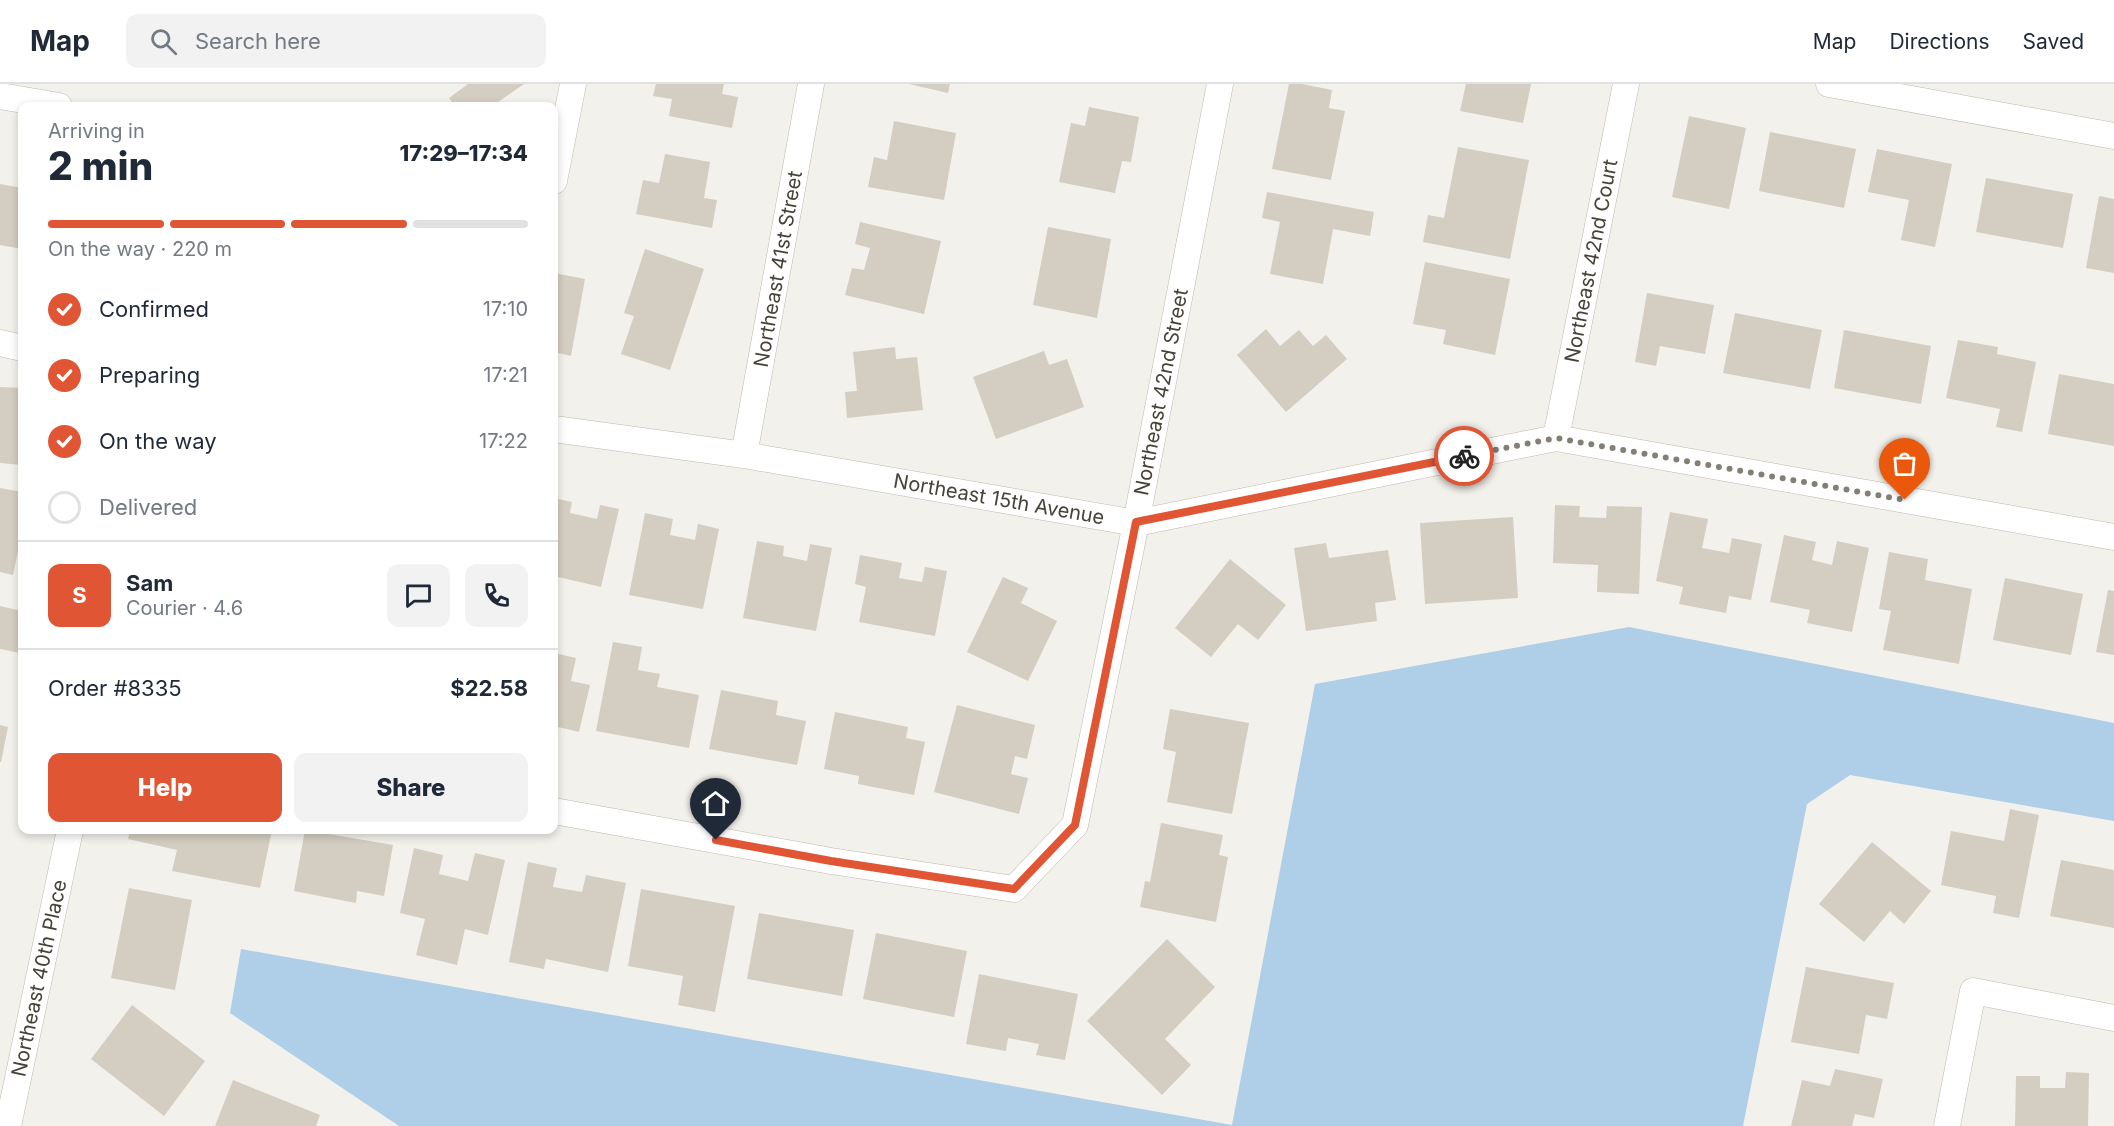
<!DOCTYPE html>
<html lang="en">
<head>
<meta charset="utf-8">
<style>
  :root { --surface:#fff; --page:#f2f2f3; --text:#1f2937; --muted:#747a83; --line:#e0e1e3; --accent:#e05635 }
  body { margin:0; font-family:Inter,sans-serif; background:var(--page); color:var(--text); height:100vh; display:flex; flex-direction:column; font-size:22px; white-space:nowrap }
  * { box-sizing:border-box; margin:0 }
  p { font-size:20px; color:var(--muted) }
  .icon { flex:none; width:33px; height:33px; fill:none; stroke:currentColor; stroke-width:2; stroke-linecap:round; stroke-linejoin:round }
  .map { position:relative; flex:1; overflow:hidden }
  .side { position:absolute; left:18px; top:18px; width:540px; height:732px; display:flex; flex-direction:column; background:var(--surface); border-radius:12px; box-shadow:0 3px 9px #0003 }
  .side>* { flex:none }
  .pin { position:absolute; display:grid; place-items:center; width:51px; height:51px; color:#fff; margin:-62px -26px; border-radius:50% 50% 50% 0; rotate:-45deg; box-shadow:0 0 6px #0007 }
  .pin .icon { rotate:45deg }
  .courier { position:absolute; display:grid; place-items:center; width:60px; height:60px; margin:-30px; border:4px solid #e05635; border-radius:50%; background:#fff; color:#222; box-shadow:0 2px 8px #0007 }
  .summary em { font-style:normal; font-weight:800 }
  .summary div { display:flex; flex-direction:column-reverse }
  .summary { display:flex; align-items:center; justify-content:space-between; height:102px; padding:0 30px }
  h1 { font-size:39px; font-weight:800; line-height:45px }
  .bar { display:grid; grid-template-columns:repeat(4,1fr); gap:9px 6px; align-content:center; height:72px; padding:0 30px }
  .bar i { height:8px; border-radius:4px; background:var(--line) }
  .bar .active { background:var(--accent) }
  .bar p { grid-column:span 4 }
  .line { display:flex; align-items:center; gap:15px; padding:0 30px; border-top:2px solid var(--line) }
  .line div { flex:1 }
  .round { display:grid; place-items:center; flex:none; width:63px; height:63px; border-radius:12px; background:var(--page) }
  ol { padding:0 30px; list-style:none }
  li { display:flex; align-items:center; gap:18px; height:66px }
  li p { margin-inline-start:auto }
  li .icon { padding:6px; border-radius:50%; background:var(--accent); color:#fff; stroke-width:4 }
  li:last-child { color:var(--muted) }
  li i { width:33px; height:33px; border:3px solid var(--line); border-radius:50% }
  .cta { display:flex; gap:12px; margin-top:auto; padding:12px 30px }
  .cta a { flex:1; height:69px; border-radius:12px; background:var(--accent); color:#fff; font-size:24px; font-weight:800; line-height:69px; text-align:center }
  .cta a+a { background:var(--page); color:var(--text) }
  header { display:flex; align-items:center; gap:36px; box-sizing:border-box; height:84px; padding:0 30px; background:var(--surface); border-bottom:2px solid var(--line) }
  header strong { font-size:28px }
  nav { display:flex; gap:33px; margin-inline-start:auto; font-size:21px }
  .search { width:420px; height:54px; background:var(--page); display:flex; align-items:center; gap:15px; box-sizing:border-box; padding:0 21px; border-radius:12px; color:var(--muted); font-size:22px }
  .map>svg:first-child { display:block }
  .water { fill:#afcee8 }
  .building { fill:#d4cdc1 }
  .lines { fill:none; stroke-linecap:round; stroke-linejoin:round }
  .minor-casing { stroke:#beb9ae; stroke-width:27 }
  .minor { stroke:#fff; stroke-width:26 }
  .done { stroke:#837f77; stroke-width:6; stroke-dasharray:0 10.8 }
  .route { stroke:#e05635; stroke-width:8 }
  .labels { text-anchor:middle; stroke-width:4.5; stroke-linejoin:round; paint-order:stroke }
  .street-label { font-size:20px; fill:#474239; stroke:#fff }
</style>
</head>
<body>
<header>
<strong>Map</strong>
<div class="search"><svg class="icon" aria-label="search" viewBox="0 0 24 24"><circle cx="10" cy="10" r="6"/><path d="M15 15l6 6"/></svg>Search here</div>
<nav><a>Map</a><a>Directions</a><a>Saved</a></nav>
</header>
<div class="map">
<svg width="2114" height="1042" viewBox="0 0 2114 1042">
  <rect width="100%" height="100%" fill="#f3f1eb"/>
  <!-- water -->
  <path class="water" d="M1629 543 2114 639V737L1850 691 1807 720 1743 1042H399L230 929 241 865 1232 1041 1315 600Z"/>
  <!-- building -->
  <path class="building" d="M468 0H524L492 22H455L449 14Z
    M656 0H724L722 10 738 13 732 44 669 32 672 15 653 12Z
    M909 0H950L948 9Z
    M1289 0H1302L1332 6 1329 24 1345 27 1331 96 1272 85Z
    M1466 0H1531L1523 39 1460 27Z
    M1089 23 1139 33 1131 78 1122 77 1115 109 1059 98 1071 39 1085 42Z
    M1689 32 1746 44 1729 125 1672 113Z
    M894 37 956 49 944 116 868 103 874 73 887 76Z
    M1770 48 1856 65 1844 124 1759 107Z
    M1458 63 1529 76 1510 175 1423 158 1428 131 1444 134Z
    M1877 65 1952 80 1935 163 1901 156 1909 116 1868 108Z
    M665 70 710 78 704 114 717 116 712 144 636 130 643 96 659 99Z
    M1986 94 2073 110 2063 164 1976 148Z
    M0 100 22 104V165L0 161Z
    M1267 108 1374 128 1370 152 1333 145 1323 200 1270 190 1280 138 1262 134Z
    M2099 112 2114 115V189L2086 184Z
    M860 138 941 157 924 230 845 211 852 184 864 186 870 164 855 160Z
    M1048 143 1111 155 1097 234 1033 221Z
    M645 165 704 185 670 286 621 270 634 232 624 229Z
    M1425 178 1510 195 1495 271 1443 260 1446 246 1413 240Z
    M554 189 585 195 571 272 554 268Z
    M1647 209 1714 221 1705 270 1660 262 1656 282 1635 278Z
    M1735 229 1822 246 1810 305 1723 289Z
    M1266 245 1280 262 1299 246 1313 262 1326 251 1347 275 1286 328 1237 271Z
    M1844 246 1931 262 1921 320 1834 304Z
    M1958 256 1998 263 1997 270 2036 278 2022 348 1996 343 2000 325 1946 314Z
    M895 263 896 275 917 273 923 326 847 334 845 308 857 307 853 268Z
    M1044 267 1049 281 1067 275 1084 323 996 355 973 293Z
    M2059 290 2114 300V362L2048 350Z
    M0 303 22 304V381L0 379Z
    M0 404 22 408V452H21L13 491 0 488Z
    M554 414 572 418 570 429 597 435 600 421 619 425 601 503 554 492Z
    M1555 421 1580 422 1579 433 1606 434 1607 422 1642 423 1639 510 1597 508 1598 481 1553 479Z
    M1670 428 1708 435 1702 464 1729 469 1732 454 1762 460 1751 516 1729 512 1726 529 1679 520 1683 503 1656 497Z
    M645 429 673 435 670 451 695 456 698 440 719 445 703 525 629 511Z
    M1513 433 1518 514 1425 520 1420 439Z
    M1784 451 1816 458 1812 476 1832 481 1837 457 1869 464 1852 548 1807 539 1810 526 1770 518Z
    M757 457 784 462 783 472 807 477 810 460 832 464 816 547 743 534Z
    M1326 459 1329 474 1388 466 1396 516 1375 519 1377 537 1306 547 1294 464Z
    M1889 468 1928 475 1925 496 1972 505 1959 580 1883 566 1891 527 1879 525Z
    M860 471 902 479 899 494 922 498 925 483 947 487 935 552 859 538 866 503 855 500Z
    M1230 475 1286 521 1258 556 1238 540 1211 573 1175 544Z
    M1003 493 1028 504 1021 519 1057 537 1028 597 967 568Z
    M2005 494 2083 510 2071 571 1993 556Z
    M2108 506 2114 507V571L2096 568Z
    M0 522 22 527V559L20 569 0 565Z
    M613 558 642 563 638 586 660 590 657 603 699 611 689 664 596 647Z
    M554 569 576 574 571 597 590 601 579 648 554 642 556 626 554 625Z
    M721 606 778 617 776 631 806 637 797 681 709 665Z
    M957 621 1035 641 1027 675 1015 672 1011 690 1028 694 1019 730 934 708Z
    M1170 625 1249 639 1232 730 1167 718 1176 668 1163 665Z
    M835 628 908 643 906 654 925 658 914 711 858 700 859 692 824 685Z
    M0 641 8 643 1 678H0Z
    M2010 725 2039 731 2019 834 1993 829 1996 812 1941 801 1951 747 2004 757Z
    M1161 739 1223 751 1219 771 1228 773 1216 838 1140 823 1145 797 1150 798Z
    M130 746H272L260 804 172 787 177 766 128 755Z
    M305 746 393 761 384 812 357 807 356 819 294 807Z
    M1872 758 1931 807 1904 840 1890 827 1864 858 1819 820Z
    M414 764 443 771 439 790 468 797 475 769 505 776 488 851 465 845 457 881 416 871 425 835 400 829Z
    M2061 776 2114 786V844L2050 832Z
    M528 778 557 784 553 803 582 808 586 791 626 799 608 888 546 875 544 885 509 878Z
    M129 804 192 816 175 906 111 894Z
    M641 805 735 822 715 928 678 921 683 892 628 882Z
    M759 829 854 846 842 912 747 895Z
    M876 849 967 867 954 933 863 915Z
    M1167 855 1215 903 1165 955 1191 981 1162 1011 1087 937Z
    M1806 883 1894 899 1887 935 1866 931 1859 970 1791 958Z
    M979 890 1078 910 1065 976 1036 971 1039 960 1008 954 1006 967 966 960Z
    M132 921 205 977 164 1032 91 975Z
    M1835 985 1883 995 1874 1034 1855 1030 1852 1042H1791L1802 996 1830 1002Z
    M2066 988 2089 989 2088 1042H2015L2016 992H2040V1004H2065Z
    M233 996 320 1031 316 1042H215Z"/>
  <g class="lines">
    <defs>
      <path id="minor" d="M1829 0 2114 52
        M0 12 59 22
        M554 97 573 0
        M0 259 22 264
        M554 345 744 371 1136 439 1556 354 2114 453
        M1556 354 1626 0
        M744 371 811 0
        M554 727 831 777 1014 805 1075 741 1136 439 1220 0
        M8 1042 70 746
        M1947 1042 1973 907 2114 934"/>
    </defs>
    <!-- minor casing -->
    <use href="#minor" class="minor-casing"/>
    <!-- minor -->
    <use href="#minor" class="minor"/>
  </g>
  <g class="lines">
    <!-- done -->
    <path class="done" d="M1464 372 1556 354 1905 416"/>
    <!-- route -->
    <path class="route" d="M716 756 831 777 1014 805 1075 741 1136 438 1464 372"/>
  </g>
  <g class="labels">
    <!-- street labels -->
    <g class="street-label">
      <text transform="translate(1591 177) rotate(-79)" y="7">Northeast 42nd Court</text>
      <text transform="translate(778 185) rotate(-80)" y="7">Northeast 41st Street</text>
      <text transform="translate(1161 308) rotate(-79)" y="7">Northeast 42nd Street</text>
      <text transform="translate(999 415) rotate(10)" y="7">Northeast 15th Avenue</text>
      <text transform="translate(39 894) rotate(-78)" y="7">Northeast 40th Place</text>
    </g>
  </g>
</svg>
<div class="pin" style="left:1905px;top:416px;background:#ea580c"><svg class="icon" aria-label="bag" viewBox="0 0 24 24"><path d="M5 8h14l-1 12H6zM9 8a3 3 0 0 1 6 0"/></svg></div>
<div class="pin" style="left:716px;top:756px;background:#1f2937"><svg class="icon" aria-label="home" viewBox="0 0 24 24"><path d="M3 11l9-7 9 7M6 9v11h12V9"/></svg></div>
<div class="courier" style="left:1464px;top:372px"><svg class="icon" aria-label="bike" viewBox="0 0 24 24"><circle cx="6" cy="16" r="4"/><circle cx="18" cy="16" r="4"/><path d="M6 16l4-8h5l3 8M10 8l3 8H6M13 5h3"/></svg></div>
<section class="side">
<div class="summary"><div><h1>2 min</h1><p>Arriving in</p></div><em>17:29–17:34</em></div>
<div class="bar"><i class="active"></i><i class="active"></i><i class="active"></i><i></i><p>On the way · 220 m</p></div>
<ol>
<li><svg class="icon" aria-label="check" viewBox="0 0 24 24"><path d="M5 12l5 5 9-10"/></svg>Confirmed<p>17:10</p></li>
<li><svg class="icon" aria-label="check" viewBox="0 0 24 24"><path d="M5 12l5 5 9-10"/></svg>Preparing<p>17:21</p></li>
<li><svg class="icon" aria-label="check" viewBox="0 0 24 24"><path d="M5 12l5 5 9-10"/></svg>On the way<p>17:22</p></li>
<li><i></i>Delivered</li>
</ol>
<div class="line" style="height:108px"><b class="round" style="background:var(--accent);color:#fff">S</b><div><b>Sam</b><p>Courier · 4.6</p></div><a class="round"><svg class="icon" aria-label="chat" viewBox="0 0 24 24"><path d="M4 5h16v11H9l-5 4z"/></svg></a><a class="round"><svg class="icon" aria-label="phone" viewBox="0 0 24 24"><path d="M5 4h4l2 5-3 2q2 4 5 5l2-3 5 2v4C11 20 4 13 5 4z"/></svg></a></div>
<div class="line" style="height:78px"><div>Order #8335</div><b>$22.58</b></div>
<div class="cta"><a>Help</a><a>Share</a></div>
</section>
</div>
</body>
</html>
